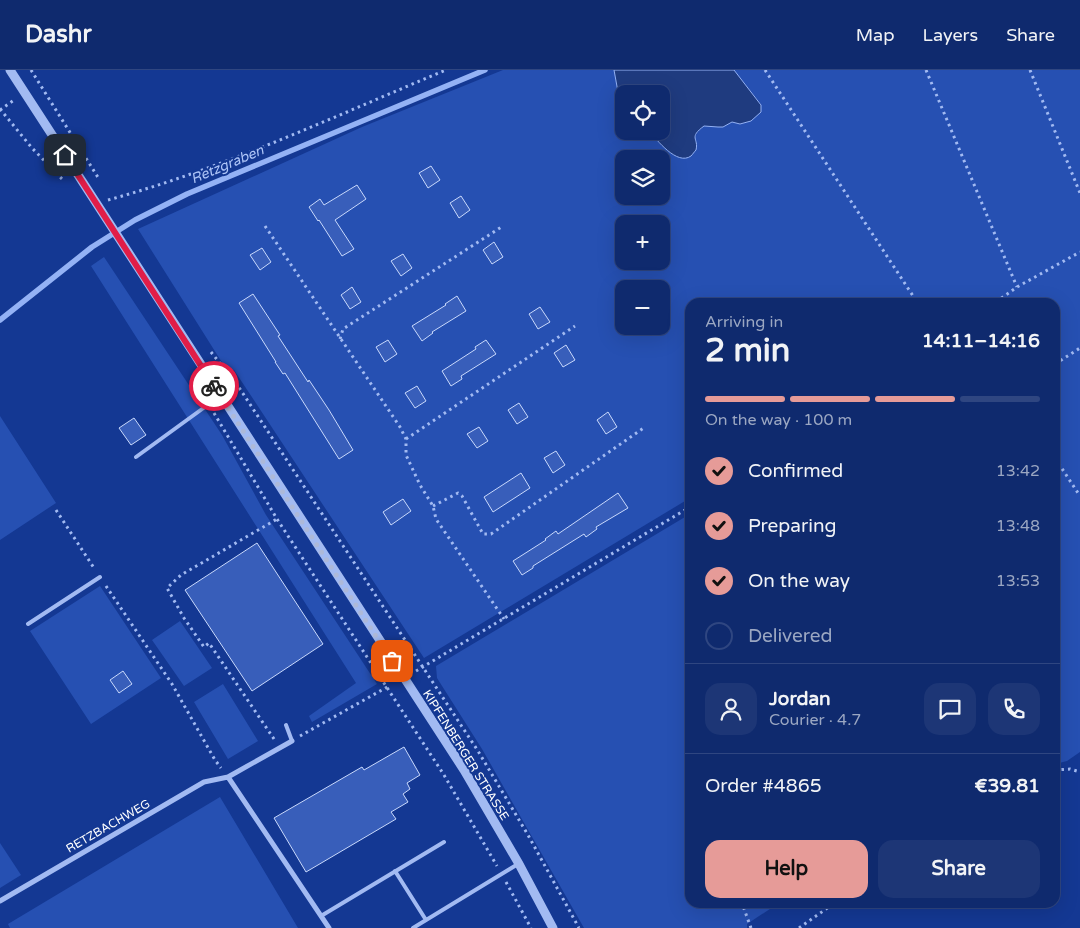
<!DOCTYPE html>
<html lang="en">
<head>
<meta charset="utf-8">
<style>
  :root { --surface:#0f2a6e; --page:#1d3676; --text:#f1f3f6; --muted:#9ba7c2; --line:#2f4681; --accent:#e69b98 }
  body { margin:0; font-family:"Varela Round",sans-serif; background:var(--page); color:var(--text); height:100vh; display:flex; flex-direction:column; font-size:19px; white-space:nowrap }
  * { box-sizing:border-box; margin:0 }
  p { font-size:16px; color:var(--muted) }
  .icon { flex:none; width:28px; height:28px; fill:none; stroke:currentColor; stroke-width:2; stroke-linecap:round; stroke-linejoin:round }
  .map { position:relative; flex:1; overflow:hidden }
  .drawer { position:absolute; left:685px; top:228px; width:375px; height:610px; display:flex; flex-direction:column; background:var(--surface); border-radius:15px; box-shadow:0 5px 20px #0002,0 0 0 1px var(--line) }
  .drawer>* { flex:none }
  .tools { position:absolute; left:615px; top:15px; display:grid; gap:10px }
  .tools a { display:grid; place-items:center; width:55px; height:55px; border-radius:10px; background:var(--surface); box-shadow:0 5px 20px #0002,0 0 0 1px var(--line); font-size:25px }
  .pin { position:absolute; display:grid; place-items:center; width:42px; height:42px; color:#fff; margin:-21px; border-radius:10px; box-shadow:0 2px 8px #0006 }
  .courier { position:absolute; display:grid; place-items:center; width:50px; height:50px; margin:-25px; border:4px solid #e11d48; border-radius:50%; background:#fff; color:#222; box-shadow:0 1px 6px #0007 }
  .overview em { font-style:normal; font-weight:700 }
  .overview div { display:flex; flex-direction:column-reverse }
  .overview { display:flex; align-items:center; justify-content:space-between; height:85px; padding:0 20px }
  h1 { font-size:32px; font-weight:700; line-height:38px }
  .bar { display:grid; grid-template-columns:repeat(4,1fr); gap:8px 5px; align-content:center; height:60px; padding:0 20px }
  .bar i { height:6px; border-radius:4px; background:var(--line) }
  .bar .selected { background:var(--accent) }
  .bar p { grid-column:span 4 }
  .line { display:flex; align-items:center; gap:12px; padding:0 20px; border-top:1px solid var(--line) }
  .line div { flex:1 }
  .round { display:grid; place-items:center; flex:none; width:52px; height:52px; border-radius:15px; background:var(--page) }
  ol { padding:0 20px; list-style:none }
  li { display:flex; align-items:center; gap:15px; height:55px }
  li p { margin-inline-start:auto }
  li .icon { padding:5px; border-radius:50%; background:var(--accent); color:#111; stroke-width:4 }
  li:last-child { color:var(--muted) }
  li i { width:28px; height:28px; border:2px solid var(--line); border-radius:50% }
  .action { display:flex; gap:10px; margin-top:auto; padding:10px 20px }
  .action a { flex:1; height:58px; border-radius:15px; background:var(--accent); color:#111; font-size:20px; font-weight:700; line-height:58px; text-align:center }
  .action a+a { background:var(--page); color:var(--text) }
  header { display:flex; align-items:center; gap:30px; box-sizing:border-box; height:70px; padding:0 25px; background:var(--surface); border-bottom:1px solid var(--line) }
  header strong { font-size:24px }
  nav { display:flex; gap:28px; margin-inline-start:auto; font-size:18px }
  .map>svg:first-child { display:block }
  .green { fill:#2650b2; fill-rule:evenodd }
  .water { fill:#1f3b7f; stroke:#94b2f5 }
  .lines { fill:none; stroke-linecap:round; stroke-linejoin:round }
  .stream { stroke:#94b2f5; stroke-width:5.5 }
  .building { fill:#385eba; stroke:#c9d9fc }
  .path { stroke:#a2baf2; stroke-width:3; stroke-dasharray:2.5 4; stroke-linecap:butt }
  .service { stroke:#a2baf2; stroke-width:4 }
  .minor { stroke:#a2baf2; stroke-width:5 }
  .tertiary { stroke:#a2baf2; stroke-width:9 }
  .done { stroke:#adb9d9; stroke-width:5; stroke-dasharray:0 9 }
  .route { stroke:#e11d48; stroke-width:6 }
  .labels { text-anchor:middle; stroke-width:4; stroke-linejoin:round; paint-order:stroke }
  .street-label { font-size:12px; fill:#fff; stroke:#143893 }
  .water-label { font-size:14px; font-style:italic; fill:#aec5f8; stroke:#143893 }
</style>
</head>
<body>
<header>
<strong>Dashr</strong>
<nav><a>Map</a><a>Layers</a><a>Share</a></nav>
</header>
<div class="map">
<svg width="1080" height="858" viewBox="0 0 1080 858">
  <rect width="100%" height="100%" fill="#143893"/>
  <!-- green -->
  <path class="green" d="M503 0H614L618 22 624 29V61H649L663 76 689 87 696 79C694 68 695 63 704 56L718 57H723L732 52 740 54 751 51 761 34 734 0H1080V682L1067 691 1055 694V232H690V428L424 588 234 300 228 302 138 159 362 57ZM624 89H661V126H624ZM624 154H661V191H624ZM624 219H661V256H624Z
    M104 187 222 365 266 445 377 614 312 652 309 646 356 613 91 196Z
    M0 346 56 433 0 470Z
    M690 444V832L779 833 747 854V858H584L482 679 437 608 436 596Z
    M100 516 161 608 91 654 30 561Z
    M180 551 212 598 184 616 152 570Z
    M223 614 258 671 228 689 194 632Z
    M220 727 298 858H10L8 854Z
    M0 773 21 805 0 818Z"/>
  <!-- water -->
  <path class="water" d="M614 0H734L761 35V42L751 51 740 54 732 52 723 57H718L704 56C688 68 699 68 696 80 695 81 692 85 691 86 677 96 657 70 649 61H661V24H624V29L618 22Z"/>
  <g class="lines">
    <!-- stream -->
    <path class="stream" d="M0 250 92 177 135 150 187 124 485 0"/>
  </g>
  <!-- building -->
  <path class="building" d="M431 96 440 110 428 118 419 103Z
    M357 115 366 129 335 150 354 179 342 186 319 150 318 151 309 137 320 129 324 135Z
    M461 126 470 140 459 148 450 133Z
    M494 172 503 187 492 194 483 180Z
    M262 178 271 192 260 200 250 185Z
    M403 184 412 198 401 206 391 191Z
    M352 217 361 232 350 239 341 225Z
    M253 224 280 265 278 266 308 312 309 310 329 340 353 380 339 389 285 303 283 304 275 292H276L239 233Z
    M457 226 466 241 432 262 433 263 422 271 412 256 446 235 445 234Z
    M540 237 550 252 538 259 529 244Z
    M388 270 397 284 385 292 376 277Z
    M486 270 496 284 461 306 462 309 451 316 442 301 476 279 475 277Z
    M566 275 575 290 563 297 554 283Z
    M417 316 426 331 415 338 405 323Z
    M519 333 528 347 517 354 508 340Z
    M608 342 617 357 606 364 597 350Z
    M134 348 146 365 131 375 119 358Z
    M479 357 488 371 477 378 467 364Z
    M556 381 565 395 553 403 544 388Z
    M521 403 530 418 493 442 484 427Z
    M618 423 628 438 596 457 597 459 586 467 584 464 533 496V498L522 505 513 491 546 470 545 469 556 461 558 464Z
    M403 429 411 441 391 455 383 442Z
    M257 473 323 574 252 621 185 520Z
    M123 601 132 614 119 623 110 610Z
    M404 677 420 705 407 713 410 719 403 724 408 732 391 742 396 749 306 802 274 748 362 697 364 700Z"/>
  <g class="lines">
    <!-- path -->
    <path class="path" d="M31 0 99 109
      M765 0 917 232
      M926 0 1017 217
      M1030 0 1080 123
      M0 39 32 78 64 111
      M0 40 14 30
      M108 130C225 98 335 46 446 0
      M265 156 400 357 406 369V385L420 415 433 436 436 449 504 549
      M996 232 1017 217 1080 182
      M340 269 343 259 503 156
      M211 282 238 316 478 681 528 765 579 858
      M1055 294 1080 278
      M214 343 277 449 444 705 497 796
      M406 369 575 256
      M1055 388 1080 426
      M433 436 458 423 462 426 483 464H491L645 357
      M56 440 94 498
      M106 516 172 614 215 690 221 698
      M416 601 690 437
      M300 666 389 616
      M274 669 209 573 204 577 184 548 167 518 181 505 277 449
      M1055 700 1070 699 1080 702
      M506 812 531 858
      M746 832 743 836 751 858
      M799 858 836 832"/>
    <!-- service -->
    <path class="service" d="M136 387 220 326
      M28 554 100 507
      M286 655 292 671
      M395 801 426 850
      M321 846 444 772
      M413 858 518 794"/>
    <!-- minor -->
    <path class="minor" d="M228 707 329 858
      M0 831 204 712 228 707 292 671"/>
    <!-- tertiary -->
    <path class="tertiary" d="M10 0 464 700 519 794 553 858"/>
  </g>
  <g class="lines">
    <!-- done -->
    <path class="done" d="M214 316 392 591"/>
    <!-- route -->
    <path class="route" d="M65 85 214 316"/>
  </g>
  <g class="labels">
    <!-- street labels -->
    <g class="street-label">
      <text transform="translate(466 685) rotate(58)" y="4">KIPFENBERGER STRASSE</text>
      <text transform="translate(108 756) rotate(-30)" y="4">RETZBACHWEG</text>
    </g>
    <!-- water labels -->
    <g class="water-label">
      <text transform="translate(227 94) rotate(-23)" y="5">Retzgraben</text>
    </g>
  </g>
</svg>
<div class="tools">
<a><svg class="icon" aria-label="locate" viewBox="0 0 24 24"><circle cx="12" cy="12" r="6"/><path d="M12 2v4M12 18v4M2 12h4M18 12h4"/></svg></a>
<a><svg class="icon" aria-label="layers" viewBox="0 0 24 24"><path d="M12 4l9 5-9 5-9-5zM3 14l9 5 9-5"/></svg></a>
<a>+</a>
<a>−</a>
</div>
<div class="pin" style="left:392px;top:591px;background:#ea580c"><svg class="icon" aria-label="bag" viewBox="0 0 24 24"><path d="M5 8h14l-1 12H6zM9 8a3 3 0 0 1 6 0"/></svg></div>
<div class="pin" style="left:65px;top:85px;background:#1f2937"><svg class="icon" aria-label="home" viewBox="0 0 24 24"><path d="M3 11l9-7 9 7M6 9v11h12V9"/></svg></div>
<div class="courier" style="left:214px;top:316px"><svg class="icon" aria-label="bike" viewBox="0 0 24 24"><circle cx="6" cy="16" r="4"/><circle cx="18" cy="16" r="4"/><path d="M6 16l4-8h5l3 8M10 8l3 8H6M13 5h3"/></svg></div>
<section class="drawer">
<div class="overview"><div><h1>2 min</h1><p>Arriving in</p></div><em>14:11–14:16</em></div>
<div class="bar"><i class="selected"></i><i class="selected"></i><i class="selected"></i><i></i><p>On the way · 100 m</p></div>
<ol>
<li><svg class="icon" aria-label="check" viewBox="0 0 24 24"><path d="M5 12l5 5 9-10"/></svg>Confirmed<p>13:42</p></li>
<li><svg class="icon" aria-label="check" viewBox="0 0 24 24"><path d="M5 12l5 5 9-10"/></svg>Preparing<p>13:48</p></li>
<li><svg class="icon" aria-label="check" viewBox="0 0 24 24"><path d="M5 12l5 5 9-10"/></svg>On the way<p>13:53</p></li>
<li><i></i>Delivered</li>
</ol>
<div class="line" style="height:90px"><a class="round"><svg class="icon" aria-label="person" viewBox="0 0 24 24"><circle cx="12" cy="8" r="4"/><path d="M4 21q1-7 8-7t8 7"/></svg></a><div><b>Jordan</b><p>Courier · 4.7</p></div><a class="round"><svg class="icon" aria-label="chat" viewBox="0 0 24 24"><path d="M4 5h16v11H9l-5 4z"/></svg></a><a class="round"><svg class="icon" aria-label="phone" viewBox="0 0 24 24"><path d="M5 4h4l2 5-3 2q2 4 5 5l2-3 5 2v4C11 20 4 13 5 4z"/></svg></a></div>
<div class="line" style="height:65px"><div>Order #4865</div><b>€39.81</b></div>
<div class="action"><a>Help</a><a>Share</a></div>
</section>
</div>
</body>
</html>
